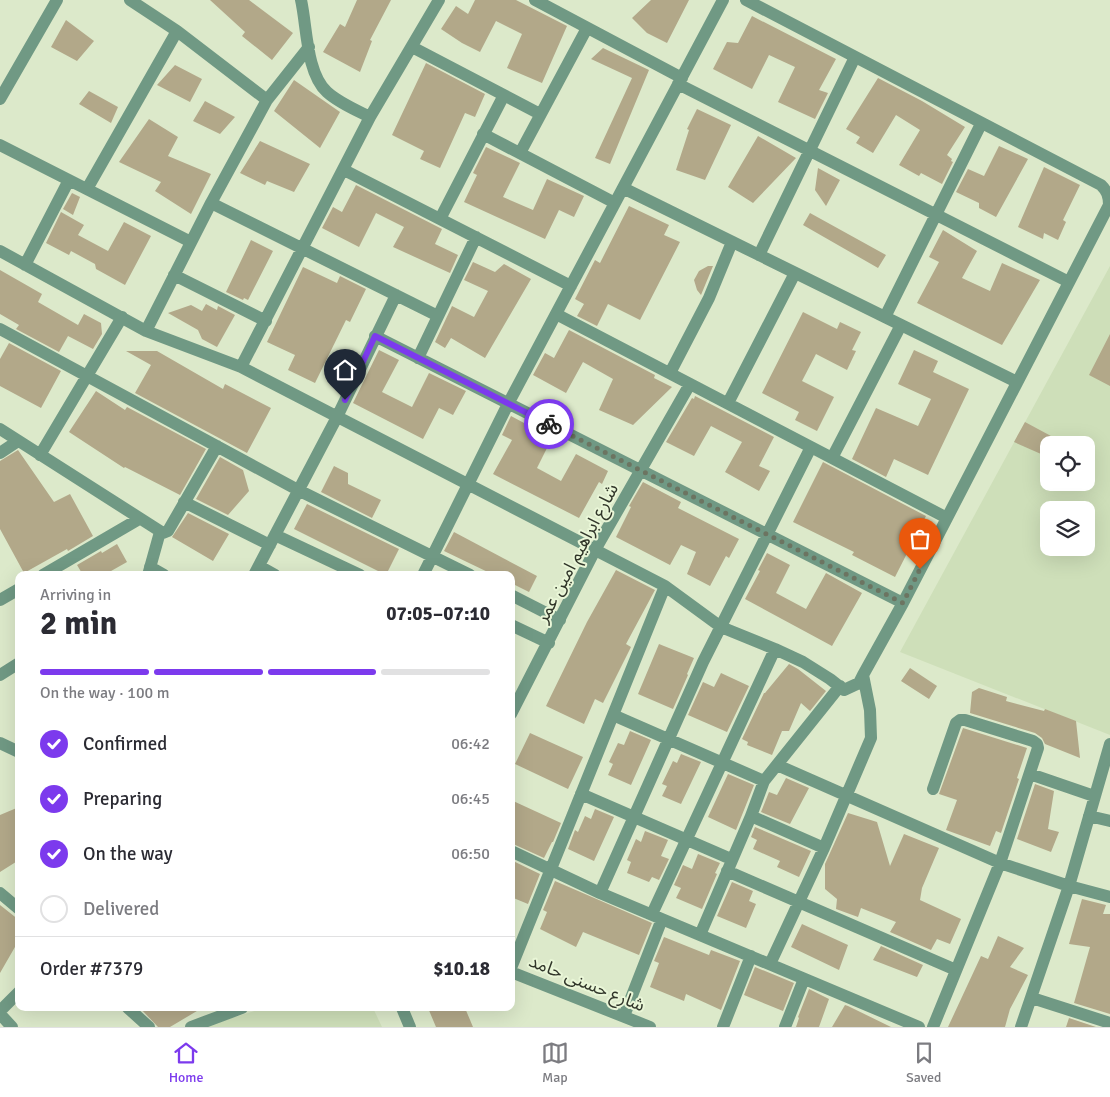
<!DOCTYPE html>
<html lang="en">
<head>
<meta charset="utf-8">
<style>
  :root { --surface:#fff; --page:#f7f7f7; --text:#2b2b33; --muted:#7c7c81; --line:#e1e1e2; --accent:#7c3aed }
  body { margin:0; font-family:Signika,"Noto Sans Arabic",sans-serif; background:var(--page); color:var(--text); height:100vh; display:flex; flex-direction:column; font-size:19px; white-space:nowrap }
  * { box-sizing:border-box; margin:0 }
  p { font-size:16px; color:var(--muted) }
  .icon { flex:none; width:28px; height:28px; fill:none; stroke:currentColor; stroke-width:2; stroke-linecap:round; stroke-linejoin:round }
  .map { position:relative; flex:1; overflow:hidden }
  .drawer { position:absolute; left:15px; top:571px; width:500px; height:440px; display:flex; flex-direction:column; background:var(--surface); border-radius:10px; box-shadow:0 5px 20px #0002 }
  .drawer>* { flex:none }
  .controls { position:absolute; left:1040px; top:436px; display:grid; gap:10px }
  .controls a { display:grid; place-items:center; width:55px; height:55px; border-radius:10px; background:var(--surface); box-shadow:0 5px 20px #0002; font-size:25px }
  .pin { position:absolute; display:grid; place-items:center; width:42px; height:42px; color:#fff; margin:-51px -21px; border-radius:50% 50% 50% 0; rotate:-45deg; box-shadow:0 0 5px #0007 }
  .pin .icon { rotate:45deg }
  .courier { position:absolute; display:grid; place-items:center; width:50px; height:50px; margin:-25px; border:4px solid #7c3aed; border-radius:50%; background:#fff; color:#222; box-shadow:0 1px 6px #0007 }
  .overview em { font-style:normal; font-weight:700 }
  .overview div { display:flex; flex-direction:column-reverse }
  .overview { display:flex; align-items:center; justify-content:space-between; height:85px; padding:0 25px }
  h1 { font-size:32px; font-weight:700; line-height:38px }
  .bar { display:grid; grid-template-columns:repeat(4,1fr); gap:8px 5px; align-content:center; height:60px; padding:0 25px }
  .bar i { height:6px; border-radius:4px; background:var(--line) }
  .bar .active { background:var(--accent) }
  .bar p { grid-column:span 4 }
  .line { display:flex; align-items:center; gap:12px; padding:0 25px; border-top:1px solid var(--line) }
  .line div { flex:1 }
  ol { padding:0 25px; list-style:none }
  li { display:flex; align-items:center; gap:15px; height:55px }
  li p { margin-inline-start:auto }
  li .icon { padding:5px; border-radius:50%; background:var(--accent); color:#fff; stroke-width:4 }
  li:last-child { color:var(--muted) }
  li i { width:28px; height:28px; border:2px solid var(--line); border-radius:50% }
  .menu { display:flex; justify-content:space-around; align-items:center; height:70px; border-top:1px solid var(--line); background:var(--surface); font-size:14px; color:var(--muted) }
  .menu a { display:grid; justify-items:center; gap:2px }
  .menu .active { color:var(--accent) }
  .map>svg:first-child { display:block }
  .built { fill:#cedfb9; fill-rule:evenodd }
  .building { fill:#b2a889 }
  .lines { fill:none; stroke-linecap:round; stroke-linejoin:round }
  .minor { stroke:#709984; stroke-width:12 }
  .done { stroke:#6c7461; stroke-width:5; stroke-dasharray:0 9 }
  .route { stroke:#7c3aed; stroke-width:6 }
  .labels { text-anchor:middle; stroke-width:4; stroke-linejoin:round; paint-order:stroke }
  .street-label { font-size:18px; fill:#303529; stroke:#e9f6d7 }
</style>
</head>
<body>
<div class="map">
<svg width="1110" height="1027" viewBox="0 0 1110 1027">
  <rect width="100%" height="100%" fill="#dce9ca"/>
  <!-- built -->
  <path class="built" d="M1110 266V735L900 652ZM1049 445H1086V482H1049ZM1049 510H1086V548H1049Z
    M264 1008H373L382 1027H203Z"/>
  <!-- building -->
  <path class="building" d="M210 0H249L293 33 272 60 242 36 245 32Z
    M357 0H391L370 40 372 41 360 72 323 52 340 24 345 27Z
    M475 0H516L567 26 542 83 507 68 522 34 496 21 480 52 462 43 441 29 456 6 468 14Z
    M651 0H689L667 43 647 33 632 18Z
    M752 16 836 59 819 90 828 93 815 119 778 102 795 67 769 55 752 89 713 69 727 42 738 43Z
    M66 20 94 41 77 61 51 47Z
    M603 48 649 70 610 164 595 158 632 78 591 59Z
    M426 63 485 94 475 117 465 113 440 168 420 159 424 151 392 135Z
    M175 65 202 79 190 102 157 85Z
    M878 78 922 101 965 127 947 155 952 159 951 161 953 162 942 184 921 173 919 176 899 165 920 130 896 115 873 153 856 143 860 137 846 129Z
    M294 80 340 112 320 148 274 111Z
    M89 91 118 107 111 123 79 104Z
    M205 101 235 117 220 134 193 121Z
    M697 109 731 125 705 180 676 170 689 130 687 129Z
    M149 119 178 137 168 156 211 174 191 214 155 191 161 182 119 162Z
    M758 136 796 158 753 203 728 187Z
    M260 141 310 164 294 192 267 181 265 185 240 173Z
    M999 146 1028 159 996 217 979 208V203L956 192 968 169 984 176Z
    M486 147 520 163 503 197 533 210 547 179 584 196 574 217 559 210 545 239 464 202 477 175 473 173Z
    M1044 167 1080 185 1063 220 1066 222 1058 240 1044 233 1043 239 1018 227Z
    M818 168 840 180 826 206 815 190Z
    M356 185 442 229 435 244 458 255 450 273 393 247 404 227 376 213 359 247 322 228 333 207 342 212Z
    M72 193 80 197 73 215 63 209Z
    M629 206 669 225 664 235 680 242 640 320 608 304 597 326 577 316 584 304 575 299 595 260 600 263Z
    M61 212 84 225 78 235 108 251 124 222 151 236 125 285 96 269 95 264 71 251 69 255 46 243Z
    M810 213 886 255 878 268 803 225Z
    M943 230 977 251 962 278 990 291 1002 263 1040 280 1002 345 917 303 939 262 929 257Z
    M251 240 273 251 248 300 244 298 243 300 226 292Z
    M473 262 495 272 504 264 531 279 485 358 451 338 445 348 435 342 452 306 474 317 488 291 464 280Z
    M708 266H713L701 295 697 290 694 280 699 271Z
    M303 267 337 283 340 276 366 289 350 322 346 320 315 383 288 370 295 355 267 342Z
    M0 270 42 294 38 302 78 325 84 314 101 323 102 334 93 349 68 336 59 352 16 329 19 325 0 314Z
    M206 304 217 310 218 306 235 315 217 347 202 339 198 330 168 313 191 305 202 311Z
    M803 312 837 329 840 322 861 332 852 350 856 351 847 370 816 354 802 381 834 397 817 431 795 420 799 412 762 393Z
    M569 330 655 375 654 378 672 387 633 425 599 410 613 379 583 362 566 393 533 375 545 353 554 358Z
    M1110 334V386L1089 375Z
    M9 343 61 371 41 408 0 386V359Z
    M379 350 399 360 382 392 412 407 429 373 466 391 453 415 439 408 423 439 353 403Z
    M914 350 938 361 933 372 969 389 928 475 894 459 886 477 852 459 876 408 918 426 931 399 898 384Z
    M126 351H157L223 389 225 384 271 408 247 453 135 393 151 365Z
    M96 391 125 410 127 407 206 449 180 495 125 467 124 468 69 432Z
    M695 396 774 437 759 466 770 471 759 491 725 472 742 442 711 426 694 456 666 442 692 398 694 399Z
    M511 416 552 438 537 468 561 481 576 454 608 471 602 484 599 482 579 518 493 474 512 440 502 435Z
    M1025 422 1051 436 1041 454 1014 442Z
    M18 450 54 502 70 494 93 536 68 551 67 549 24 573 0 529V461Z
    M220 457 243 470 249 491 228 515 196 499Z
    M823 462 926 516 895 577 852 555 854 552 793 522Z
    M334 466 348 473V484L381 500 372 518 321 492Z
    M643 482 681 502 678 508 739 539 729 558 726 556 710 586 687 574 696 552 681 545 670 565 616 537 631 507 629 506Z
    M307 504 399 549 386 575 294 529Z
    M188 513 229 534 213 561 172 537Z
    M454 532 537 576 529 592 511 583V575H494L444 551Z
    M117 544 127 562 104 575H83L77 565 101 551 102 553Z
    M767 553 790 565 776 593 806 609 826 573 862 593 832 646 745 599 760 571 758 570Z
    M616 570 655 590 626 644 631 647 603 703 595 699 584 724 546 706 587 622Z
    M659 644 694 658 687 674 688 675 673 709 638 694Z
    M789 664 798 669 826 691 810 711 801 703 789 731H782L772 755 747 745 748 742 742 739 764 693H765Z
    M910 668 937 686 929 699 901 681Z
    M721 673 749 686 727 732 688 715 703 682 714 687Z
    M979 688 1007 697 1006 701 1044 711 1045 709 1076 721 1080 758 1045 744 1042 738 1035 733 970 713 972 692Z
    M963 728 1027 748 1017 778 1019 779 1001 833 996 831 990 846 946 830 957 800 939 794Z
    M630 731 651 740 631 785 608 775 613 764 609 762 618 743 624 745Z
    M530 733 583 757 568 789 515 764Z
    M681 754 701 762 681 804 662 796 667 786 662 784 673 761 677 763Z
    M728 774 754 785 736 830 708 817Z
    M786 778 809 788 790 824 761 812 769 792 777 795Z
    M1035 784 1054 791 1048 829 1059 832 1051 852 1017 839Z
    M511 800 561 823 553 842H552L544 858 511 843Z
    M19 807V860L0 872V815Z
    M595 809 614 817 594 861 568 849 575 830 578 832 585 816 591 819Z
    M848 813 877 822 890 866 904 834 939 848 922 888 920 900 961 919 950 944 937 939 931 950 890 932 896 922 861 908 858 917 836 909 837 899 825 889V864Z
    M755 827 811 851 799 877 777 867 780 861 753 849 757 840 751 837Z
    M645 831 668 840 661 856 669 859 659 880 652 877 649 882 627 873 631 862 627 860 636 839 641 842Z
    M698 854 720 863 715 873 717 874 702 909 676 898 681 888 674 885 683 865 692 869Z
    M511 860 540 874 528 904 511 897Z
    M555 881 652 923 639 955 583 932 576 947 540 929 547 912 543 910Z
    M732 882 753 891 749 901 756 904 746 928 717 916Z
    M1082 899 1106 905 1103 914H1110V1014L1074 1003 1090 947 1069 944Z
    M0 905 19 920V940L0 973Z
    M802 924 848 945 839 970 791 947Z
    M998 936 1024 948 1010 967 1028 975 1010 1009 1005 1027H948L981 956 988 959Z
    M664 937 709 955 711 950 740 961 721 1010 686 994 684 1001 650 987 659 963 654 961Z
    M881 946 923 965 917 977 873 960Z
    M755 967 794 983 783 1011 744 995Z
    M809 989 829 999 819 1027H796L799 1018 798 1017Z
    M845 1005 848 1006 891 1027H832Z
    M140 1008H202L170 1027H158Z
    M428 1008H465L473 1027H436Z
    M1069 1018 1096 1027H1066Z"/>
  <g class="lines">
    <!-- minor -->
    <path class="minor" d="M130 0 177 31 267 100
      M301 0C307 26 306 73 327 92 339 103 356 110 370 117
      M535 0 682 78
      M412 47 540 114
      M678 84 1069 282
      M0 99 57 0
      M483 134 615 203
      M0 145 191 242
      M520 153 587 28
      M344 170 571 286
      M623 188 1017 382
      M87 189 177 31
      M211 203 438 316
      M440 219 504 95
      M0 251 146 331 241 367 665 586 721 627 775 649 803 662 830 679 844 690 859 683 863 675 903 603 1109 205C1109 196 1107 191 1101 185L746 0
      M759 255 855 57
      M25 265 69 180
      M174 275 266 321
      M556 314 947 518
      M885 317 981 124
      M0 329 298 490 470 575
      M146 331 211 203 267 100 309 47
      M375 336 903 603
      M418 358 476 237
      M241 367 370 117 439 0
      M670 373 709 298 732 242
      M728 403 795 273
      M0 429 163 533 168 531 217 446
      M0 453 18 441
      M40 455 122 317
      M832 458 901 325
      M184 502 270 545
      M275 535 360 575
      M259 566 275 575
      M150 567 164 575
      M43 575 139 519
      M148 575 160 532
      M254 575 337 417 396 295
      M423 575 508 404 723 0
      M511 595 560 620
      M0 600 19 589
      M511 625 549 643
      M0 675 19 663
      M511 714 595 550 690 384
      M613 715 764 781
      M0 743 19 752
      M777 765 1000 863 1069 886 1110 897
      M1030 774 1094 796
      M581 794 731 859
      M751 816 824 848
      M1089 816 1110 821
      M511 851 600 893 919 1027
      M727 871 956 970
      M0 893 19 909
      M600 893 703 662 811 447
      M652 914 775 649
      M700 935 751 816 764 781 840 686
      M770 964 824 848 871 738 870 710 863 675
      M511 968 665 586
      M511 972 650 1027
      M1032 998 1110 1023
      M128 1008 149 1027
      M402 1008 410 1027
      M0 1011 19 992
      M0 1014 12 1027
      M624 1016 662 919
      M191 1027 242 1008
      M723 1027 751 956
      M785 1027 804 979
      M933 1027 1000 863 1038 748 1037 744 1033 741 965 720H960L956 723 933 789
      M1021 1027 1069 886 1110 744"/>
  </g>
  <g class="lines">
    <!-- done -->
    <path class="done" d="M549 424 903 603 920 569"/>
    <!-- route -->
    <path class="route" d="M345 400 375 336 549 424"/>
  </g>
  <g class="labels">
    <!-- street labels -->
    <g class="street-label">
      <text transform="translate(577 553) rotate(-62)" y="6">شارع ابراهيم امين عمر</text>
      <text transform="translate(587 983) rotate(22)" y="6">شارع حسنى حامد</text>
    </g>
  </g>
</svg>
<div class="controls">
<a><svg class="icon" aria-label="locate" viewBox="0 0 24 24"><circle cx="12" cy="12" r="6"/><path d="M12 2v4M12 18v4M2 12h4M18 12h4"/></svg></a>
<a><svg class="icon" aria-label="layers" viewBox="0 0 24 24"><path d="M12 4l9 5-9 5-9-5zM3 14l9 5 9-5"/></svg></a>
</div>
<div class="pin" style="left:920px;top:569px;background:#ea580c"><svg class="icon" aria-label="bag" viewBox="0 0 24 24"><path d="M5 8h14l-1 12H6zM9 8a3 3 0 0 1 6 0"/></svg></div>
<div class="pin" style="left:345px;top:400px;background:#1f2937"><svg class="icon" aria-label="home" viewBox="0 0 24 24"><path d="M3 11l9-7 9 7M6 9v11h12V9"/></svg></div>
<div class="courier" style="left:549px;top:424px"><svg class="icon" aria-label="bike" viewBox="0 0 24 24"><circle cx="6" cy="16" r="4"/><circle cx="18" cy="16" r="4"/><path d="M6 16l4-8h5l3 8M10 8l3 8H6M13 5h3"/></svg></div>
<section class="drawer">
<div class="overview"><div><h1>2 min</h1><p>Arriving in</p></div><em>07:05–07:10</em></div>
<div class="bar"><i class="active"></i><i class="active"></i><i class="active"></i><i></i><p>On the way · 100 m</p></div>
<ol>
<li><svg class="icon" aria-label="check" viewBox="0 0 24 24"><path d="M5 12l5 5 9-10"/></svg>Confirmed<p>06:42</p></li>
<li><svg class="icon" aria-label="check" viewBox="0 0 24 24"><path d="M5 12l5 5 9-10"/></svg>Preparing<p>06:45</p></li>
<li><svg class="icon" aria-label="check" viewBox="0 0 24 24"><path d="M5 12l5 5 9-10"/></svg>On the way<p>06:50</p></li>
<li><i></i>Delivered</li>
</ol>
<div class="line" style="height:65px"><div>Order #7379</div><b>$10.18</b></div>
</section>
</div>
<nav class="menu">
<a class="active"><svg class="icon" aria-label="home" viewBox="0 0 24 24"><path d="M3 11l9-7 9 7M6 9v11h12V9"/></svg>Home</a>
<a><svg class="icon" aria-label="map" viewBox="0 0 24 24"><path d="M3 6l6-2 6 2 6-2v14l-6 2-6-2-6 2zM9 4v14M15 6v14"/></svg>Map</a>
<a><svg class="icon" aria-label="saved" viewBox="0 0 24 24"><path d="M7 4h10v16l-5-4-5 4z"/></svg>Saved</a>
</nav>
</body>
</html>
